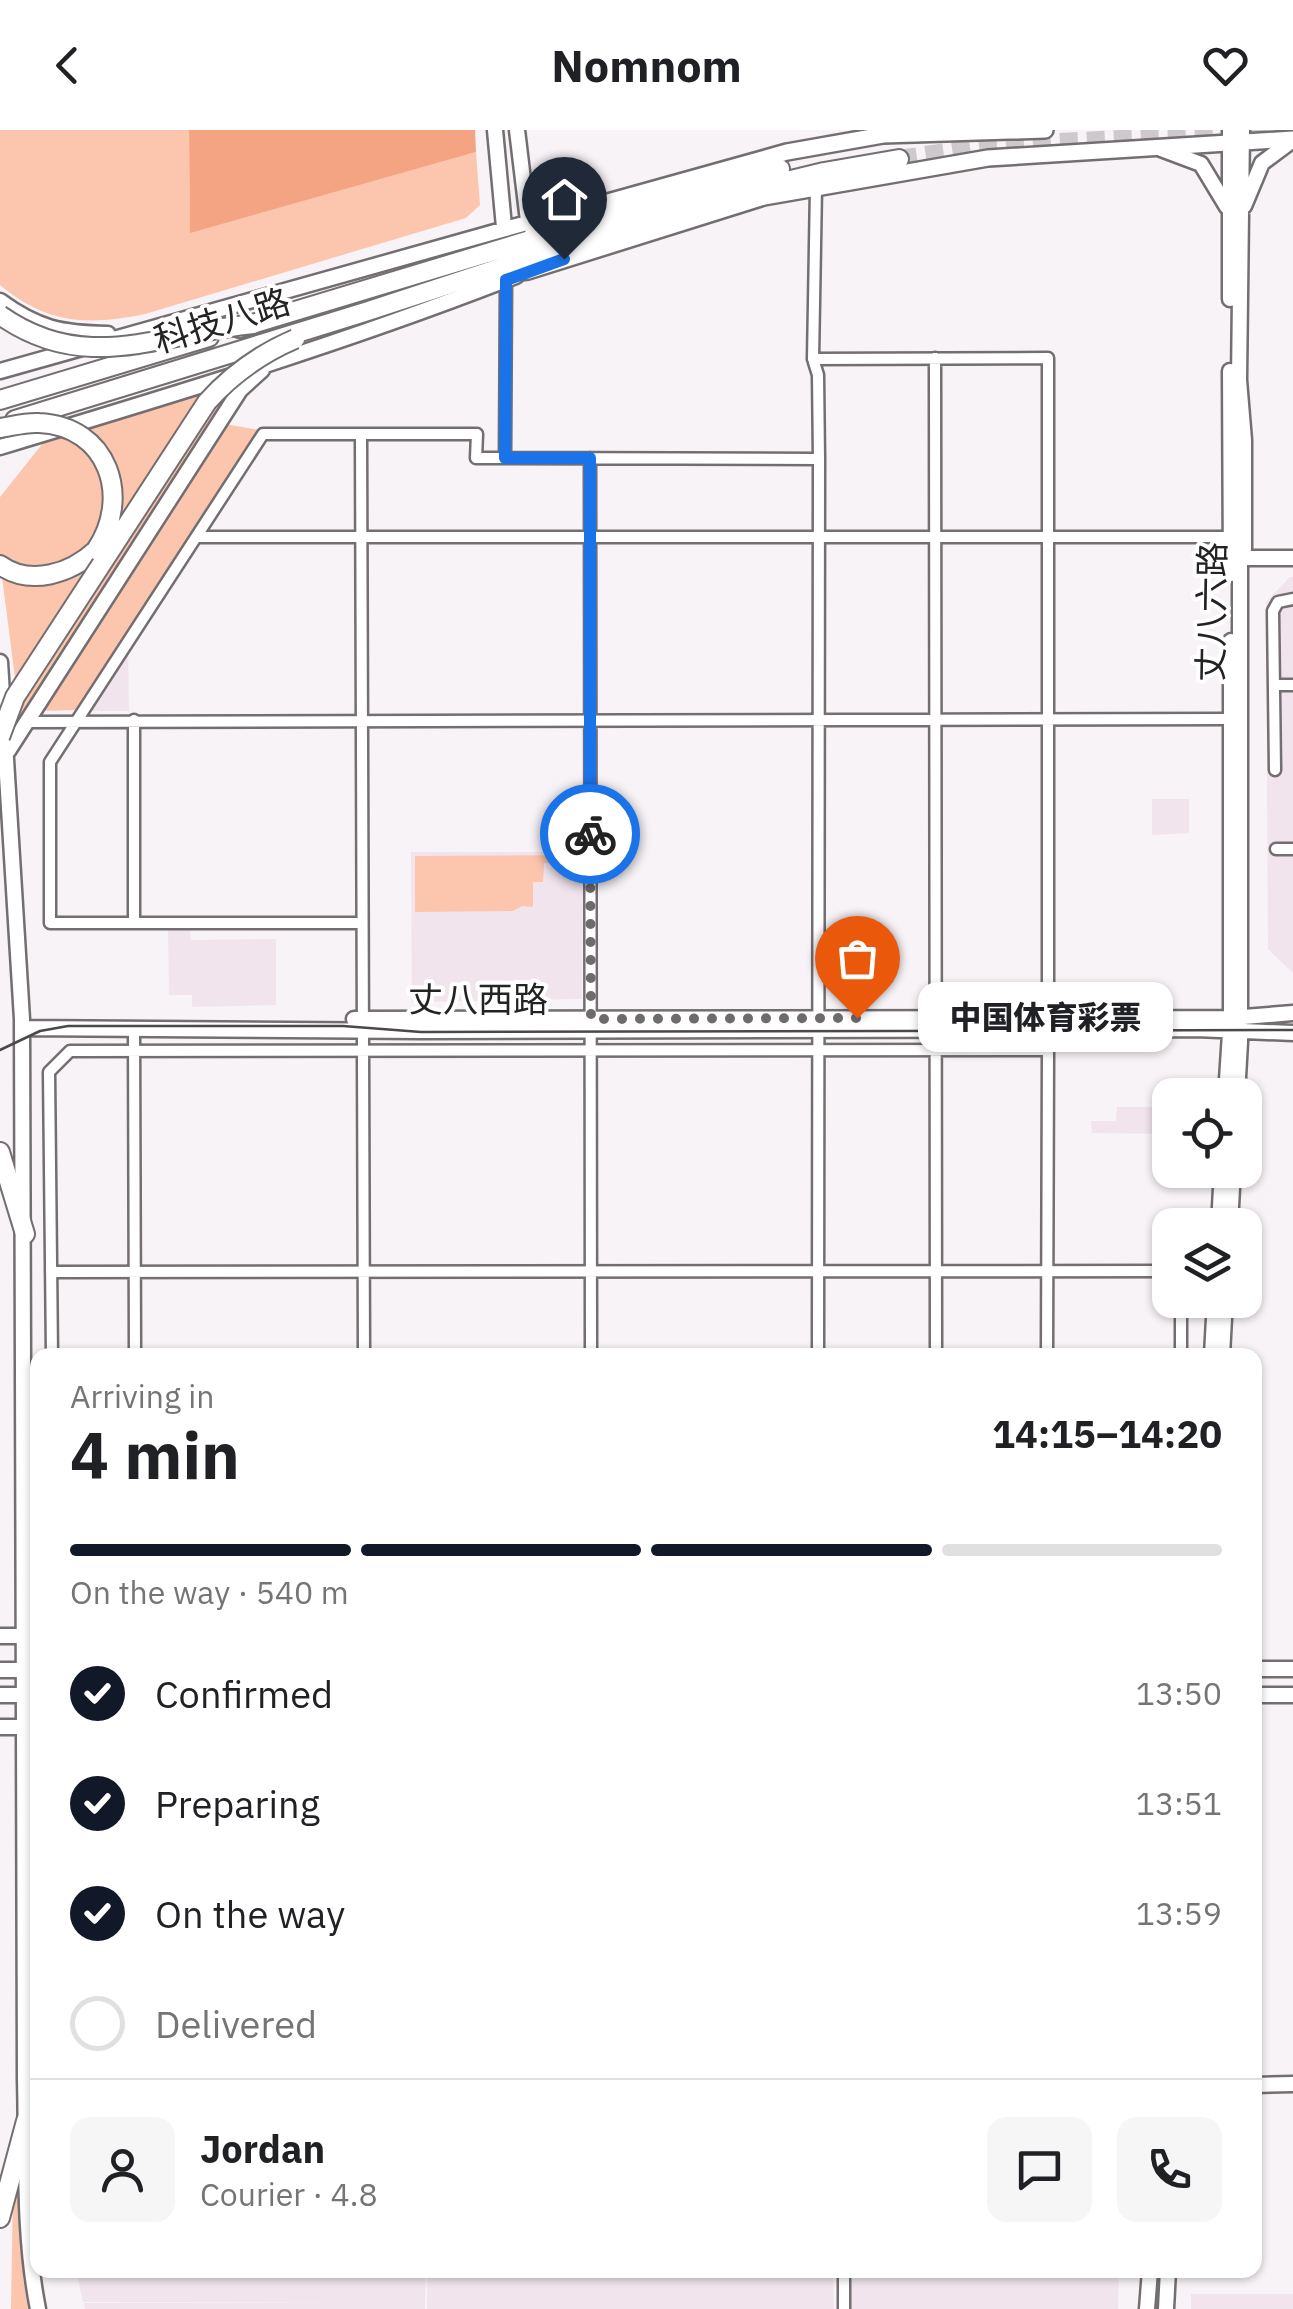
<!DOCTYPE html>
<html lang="en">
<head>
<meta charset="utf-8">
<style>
  :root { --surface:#fff; --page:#f6f6f6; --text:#202124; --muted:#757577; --line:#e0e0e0; --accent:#111827 }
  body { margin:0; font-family:"IBM Plex Sans","Noto Sans SC",sans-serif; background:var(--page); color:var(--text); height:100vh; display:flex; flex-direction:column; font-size:38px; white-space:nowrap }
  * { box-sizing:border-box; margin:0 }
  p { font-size:32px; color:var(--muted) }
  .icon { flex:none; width:55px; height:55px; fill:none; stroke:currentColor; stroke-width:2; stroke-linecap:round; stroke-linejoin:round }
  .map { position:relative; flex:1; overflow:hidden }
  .panel { position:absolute; left:30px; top:1218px; width:1232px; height:930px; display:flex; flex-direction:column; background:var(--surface); border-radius:20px; box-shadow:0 2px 8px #0004 }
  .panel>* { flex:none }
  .fabs { position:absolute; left:1152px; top:948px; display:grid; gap:20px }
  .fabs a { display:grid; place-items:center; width:110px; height:110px; border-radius:20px; background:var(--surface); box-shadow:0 2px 8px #0004; font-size:50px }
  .pin { position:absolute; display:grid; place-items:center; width:85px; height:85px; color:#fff; margin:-102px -42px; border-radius:50% 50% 50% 0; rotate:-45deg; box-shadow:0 0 10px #0007 }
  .pin .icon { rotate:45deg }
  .courier { position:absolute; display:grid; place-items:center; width:100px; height:100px; margin:-50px; border:8px solid #1a73e8; border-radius:50%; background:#fff; color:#222; box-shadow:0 2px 12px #0007 }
  .bubble { position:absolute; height:70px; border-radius:20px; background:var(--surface); box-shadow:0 2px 8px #0004; font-size:32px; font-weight:800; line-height:70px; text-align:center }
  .summary em { font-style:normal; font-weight:800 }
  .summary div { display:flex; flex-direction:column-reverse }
  .summary { display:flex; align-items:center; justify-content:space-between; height:170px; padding:0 40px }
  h1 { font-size:65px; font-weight:800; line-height:75px }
  .bar { display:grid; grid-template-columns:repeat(4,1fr); gap:15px 10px; align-content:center; height:120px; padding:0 40px }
  .bar i { height:12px; border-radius:8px; background:var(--line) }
  .bar .active { background:var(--accent) }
  .bar p { grid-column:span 4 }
  .line { display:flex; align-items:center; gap:25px; padding:0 40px; border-top:2px solid var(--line) }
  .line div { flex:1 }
  .round { display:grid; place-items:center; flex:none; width:105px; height:105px; border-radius:20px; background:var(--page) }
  ol { padding:0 40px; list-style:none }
  li { display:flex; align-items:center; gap:30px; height:110px }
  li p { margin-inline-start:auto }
  li .icon { padding:10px; border-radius:50%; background:var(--accent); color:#fff; stroke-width:4 }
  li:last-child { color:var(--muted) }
  li i { width:55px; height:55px; border:5px solid var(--line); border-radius:50% }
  header { display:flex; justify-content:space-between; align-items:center; height:130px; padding:0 40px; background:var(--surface); font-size:45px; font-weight:800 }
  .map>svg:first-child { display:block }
  .built { fill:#f1e4ec }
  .green { fill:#fcc5ae }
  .forest { fill:#f4a482 }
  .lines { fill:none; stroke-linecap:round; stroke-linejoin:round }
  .highway-tunnel { stroke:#cec9cc; stroke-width:18; stroke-dasharray:18 9; stroke-linecap:butt }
  .street-casing { stroke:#736e71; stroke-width:15 }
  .secondary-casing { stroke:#736e71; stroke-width:19 }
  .primary-casing { stroke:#736e71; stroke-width:20 }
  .highway-casing { stroke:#736e71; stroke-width:22 }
  .street { stroke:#fff; stroke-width:10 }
  .secondary { stroke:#fff; stroke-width:14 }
  .primary { stroke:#fff; stroke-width:15 }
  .highway { stroke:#fff; stroke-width:18 }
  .tram { stroke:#4b484a; stroke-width:2.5 }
  .highway-bridge-casing { stroke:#736e71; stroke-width:22; stroke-linecap:butt }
  .highway-bridge { stroke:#fff; stroke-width:18 }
  .done { stroke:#6e6b6d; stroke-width:10; stroke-dasharray:0 18 }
  .route { stroke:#1a73e8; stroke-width:12 }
  .labels { text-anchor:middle; stroke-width:8; stroke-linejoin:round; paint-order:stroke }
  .street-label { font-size:35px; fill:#242223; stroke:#fff }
</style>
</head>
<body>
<header><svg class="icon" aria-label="back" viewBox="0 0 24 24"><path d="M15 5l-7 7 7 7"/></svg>Nomnom<svg class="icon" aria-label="heart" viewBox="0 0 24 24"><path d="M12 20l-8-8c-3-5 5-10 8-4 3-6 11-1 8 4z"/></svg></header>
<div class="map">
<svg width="1293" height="2179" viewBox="0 0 1293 2179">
  <rect width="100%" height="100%" fill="#f8f3f6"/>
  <!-- built -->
  <path class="built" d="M1290 447H1293V843L1268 819 1266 472Z
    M128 520 129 581H91L92 571Z
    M1152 669H1189V703L1152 705Z
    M411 722H583L582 869 412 872Z
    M168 798H190L191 810 276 809V875L192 877V865H169Z
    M1117 977H1170V1004L1092 1003 1091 991H1116Z
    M76 2140H426L425 2179H85L84 2173H366L83 2172Z
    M427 2140H833L834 2179H427Z
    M839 2140H1119L1118 2179H839Z
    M1191 2164H1293V2179H1191Z"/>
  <!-- green -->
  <path class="green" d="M0 0H189L190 102 476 22 480 75 466 88 145 184C87 196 47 194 0 155Z
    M229 260 20 587 0 431V367L43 313 205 261Z
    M225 294 259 300 78 580 40 581Z
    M573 725V733H544L543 752H533V777L522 776 513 781 415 782V726Z
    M22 2038 23 2148 28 2179H11L13 2061Z"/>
  <!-- forest -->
  <path class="forest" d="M189 0H475L476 22 190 103Z"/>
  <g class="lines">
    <!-- highway-tunnel -->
    <path class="highway-tunnel" d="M899 29 993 15 1293 1"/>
    <defs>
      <path id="street" d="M816 58 813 229 818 245 819 329 818 1225
        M935 228 936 1225
        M813 229 1048 228V866H936
        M361 304 364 1225
        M505 328 506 149
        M590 328 591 1225
        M196 407H1233
        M1274 555H1293
        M134 590V793
        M25 592 1230 589
        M1275 640 1273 481 1278 472 1293 469
        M1276 719H1293
        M360 793H50V632L263 304H477L476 328 819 329
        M134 898 135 1225
        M51 1142 1170 1141
        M1181 1170V1225
        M52 1225 49 942 70 921 1048 920 1047 1225
        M844 2140V2179"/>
      <path id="secondary" d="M495 0 504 97
        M517 0 528 91
        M1161 19 1201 34 1227 77
        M1244 76 1262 33 1293 10
        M1230 169V0
        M0 171C38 199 62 203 108 204
        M0 241 573 80
        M1230 241 1231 444
        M0 317C176 264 345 213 516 146
        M1232 428H1293
        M0 532 22 889 25 1949C27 2025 23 2104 38 2179
        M8 621 240 260 262 240
        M354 889 1231 888 1293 883
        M22 898 421 901 1196 899 1293 903
        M1226 965 1231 888V511
        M1237 965 1240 912V428L1244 419V310L1239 250 1242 0
        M1219 1095 1222 1040
        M1230 1095 1233 1040
        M1212 1225 1215 1170
        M1222 1225 1225 1170
        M0 1506H24
        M1255 1539H1293
        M0 1540H38
        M0 1565H38
        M1255 1565H1293
        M0 1597H24
        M1255 1955 1293 1954
        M1147 2179 1150 2140
        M1166 2179 1168 2140"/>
      <path id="primary" d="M533 102 608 72 787 22 883 5 1045 0
        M497 145 528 141 764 67 988 28 1293 9"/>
      <path id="highway" d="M239 198 686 63 780 39
        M0 270 209 207
        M15 290 365 182 708 70 824 42 899 29
        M0 435C31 457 71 443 96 420
        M0 1022 25 1104
        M0 2088 26 1991"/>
    </defs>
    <!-- street casing -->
    <use href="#street" class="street-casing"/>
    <!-- secondary casing -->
    <use href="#secondary" class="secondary-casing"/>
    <!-- primary casing -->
    <use href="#primary" class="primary-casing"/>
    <!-- highway casing -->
    <use href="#highway" class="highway-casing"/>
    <!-- street -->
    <use href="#street" class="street"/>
    <!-- secondary -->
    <use href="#secondary" class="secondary"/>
    <!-- primary -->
    <use href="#primary" class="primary"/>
    <!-- highway -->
    <use href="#highway" class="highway"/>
    <!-- tram -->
    <path class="tram" d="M0 920 40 901 68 896H343L421 902 1293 900"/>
    <defs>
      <path id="highway-bridge" d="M0 185C86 246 161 203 253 194
        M0 298C13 296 26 292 39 293 108 296 132 367 96 420
        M0 607 15 567 207 272C232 244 260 224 295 209"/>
    </defs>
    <!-- highway-bridge casing -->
    <use href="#highway-bridge" class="highway-bridge-casing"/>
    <!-- highway-bridge -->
    <use href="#highway-bridge" class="highway-bridge"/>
  </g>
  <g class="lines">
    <!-- done -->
    <path class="done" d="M590 704 591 889 857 888"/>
    <!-- route -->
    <path class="route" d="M564 129 506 150 505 328H590V704"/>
  </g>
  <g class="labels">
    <!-- street labels -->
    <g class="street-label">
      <text transform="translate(222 191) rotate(-17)" y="12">科技八路</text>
      <text transform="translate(1212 482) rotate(-89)" y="12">丈八六路</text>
      <text x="478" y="882">丈八西路</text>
    </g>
  </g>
</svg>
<div class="fabs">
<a><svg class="icon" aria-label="locate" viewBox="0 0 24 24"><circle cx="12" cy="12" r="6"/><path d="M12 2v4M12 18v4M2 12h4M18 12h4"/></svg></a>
<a><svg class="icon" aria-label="layers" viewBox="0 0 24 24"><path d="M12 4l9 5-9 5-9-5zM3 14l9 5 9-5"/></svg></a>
</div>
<div class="pin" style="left:857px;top:888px;background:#ea580c"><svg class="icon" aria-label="bag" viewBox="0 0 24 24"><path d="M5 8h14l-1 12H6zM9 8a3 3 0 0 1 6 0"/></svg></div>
<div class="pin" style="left:564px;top:129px;background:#1f2937"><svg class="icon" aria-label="home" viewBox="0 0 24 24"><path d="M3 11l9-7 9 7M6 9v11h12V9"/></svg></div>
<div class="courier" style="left:590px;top:704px"><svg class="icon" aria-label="bike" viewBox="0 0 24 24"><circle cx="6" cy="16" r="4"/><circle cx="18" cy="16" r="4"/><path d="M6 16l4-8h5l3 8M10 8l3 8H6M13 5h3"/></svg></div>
<div class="bubble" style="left:918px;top:852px;width:255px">中国体育彩票</div>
<section class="panel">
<div class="summary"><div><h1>4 min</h1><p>Arriving in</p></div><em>14:15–14:20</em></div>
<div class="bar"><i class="active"></i><i class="active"></i><i class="active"></i><i></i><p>On the way · 540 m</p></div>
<ol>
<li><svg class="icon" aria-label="check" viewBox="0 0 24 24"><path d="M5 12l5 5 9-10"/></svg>Confirmed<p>13:50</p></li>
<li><svg class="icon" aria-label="check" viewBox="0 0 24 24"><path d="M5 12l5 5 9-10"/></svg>Preparing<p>13:51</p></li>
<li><svg class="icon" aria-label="check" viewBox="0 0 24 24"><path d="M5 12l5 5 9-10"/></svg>On the way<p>13:59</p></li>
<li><i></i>Delivered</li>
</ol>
<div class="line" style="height:180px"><a class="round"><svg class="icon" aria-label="person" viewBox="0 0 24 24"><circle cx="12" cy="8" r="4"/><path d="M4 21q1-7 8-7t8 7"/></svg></a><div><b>Jordan</b><p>Courier · 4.8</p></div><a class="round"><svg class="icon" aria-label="chat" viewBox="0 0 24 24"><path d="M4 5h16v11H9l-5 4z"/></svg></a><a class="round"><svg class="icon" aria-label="phone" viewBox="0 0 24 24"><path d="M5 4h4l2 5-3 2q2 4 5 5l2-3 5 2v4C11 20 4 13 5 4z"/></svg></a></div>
</section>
</div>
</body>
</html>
